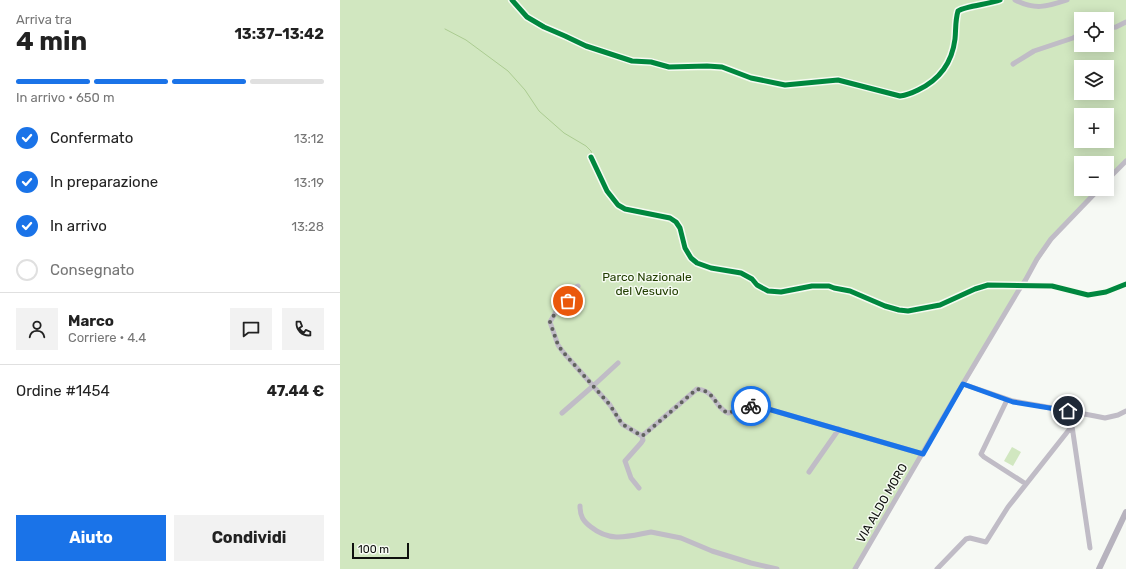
<!DOCTYPE html>
<html lang="it">
<head>
<meta charset="utf-8">
<style>
  :root { --surface:#fff; --page:#f2f2f2; --text:#222; --muted:#767676; --line:#e0e0e0; --accent:#1a73e8 }
  body { margin:0; font-family:Rubik,sans-serif; background:var(--page); color:var(--text); height:100vh; display:flex; flex-direction:column; font-size:15px; white-space:nowrap }
  * { box-sizing:border-box; margin:0 }
  p { font-size:13px; color:var(--muted) }
  .icon { flex:none; width:22px; height:22px; fill:none; stroke:currentColor; stroke-width:2; stroke-linecap:round; stroke-linejoin:round }
  .map { position:relative; flex:1; overflow:hidden }
  .side { display:flex; flex-direction:column; background:var(--surface); width:340px }
  .side>* { flex:none }
  .buttons { position:absolute; left:734px; top:12px; display:grid; gap:8px }
  .buttons a { display:grid; place-items:center; width:40px; height:40px; border-radius:0px; background:var(--surface); box-shadow:0 2px 10px #0003; font-size:20px }
  .scale { position:absolute; left:12px; bottom:10px; width:57px; box-sizing:border-box; padding-left:4px; border:2px solid #0f110e; border-top:0; font-size:11px; line-height:14px; white-space:nowrap; color:#0f110e; -webkit-text-stroke:3px #f6fbf2; paint-order:stroke }
  .pin { position:absolute; display:grid; place-items:center; width:34px; height:34px; color:#fff; margin:-17px; border:2px solid #fff; border-radius:50%; box-shadow:0 1px 4px #0007 }
  .courier { position:absolute; display:grid; place-items:center; width:40px; height:40px; margin:-20px; border:3px solid #1a73e8; border-radius:50%; background:#fff; color:#222; box-shadow:0 1px 5px #0007 }
  .overview em { font-style:normal; font-weight:700 }
  .overview div { display:flex; flex-direction:column-reverse }
  .overview { display:flex; align-items:center; justify-content:space-between; height:68px; padding:0 16px }
  h1 { font-size:26px; font-weight:700; line-height:30px }
  .bar { display:grid; grid-template-columns:repeat(4,1fr); gap:6px 4px; align-content:center; height:48px; padding:0 16px }
  .bar i { height:5px; border-radius:3px; background:var(--line) }
  .bar .selected { background:var(--accent) }
  .bar p { grid-column:span 4 }
  .line { display:flex; align-items:center; gap:10px; padding:0 16px; border-top:1px solid var(--line) }
  .line div { flex:1 }
  .round { display:grid; place-items:center; flex:none; width:42px; height:42px; border-radius:0px; background:var(--page) }
  ol { padding:0 16px; list-style:none }
  li { display:flex; align-items:center; gap:12px; height:44px }
  li p { margin-inline-start:auto }
  li .icon { padding:4px; border-radius:50%; background:var(--accent); color:#fff; stroke-width:4 }
  li:last-child { color:var(--muted) }
  li i { width:22px; height:22px; border:2px solid var(--line); border-radius:50% }
  .cta { display:flex; gap:8px; margin-top:auto; padding:8px 16px }
  .cta a { flex:1; height:46px; border-radius:0px; background:var(--accent); color:#fff; font-size:16px; font-weight:700; line-height:46px; text-align:center }
  .cta a+a { background:var(--page); color:var(--text) }
  main { display:flex; flex:1; min-height:0 }
  .map>svg:first-child { display:block }
  .green { fill:#d1e7c0; fill-rule:evenodd }
  .lines { fill:none; stroke-linecap:round; stroke-linejoin:round }
  .stream { stroke:#abcc91; stroke-width:1 }
  .minor { stroke:#c0bcc6; stroke-width:5 }
  .major { stroke:#b7b3be; stroke-width:6 }
  .minor-bridge { stroke:#c0bcc6; stroke-width:5 }
  .cycleway-casing { stroke:#f6fbf2; stroke-width:8 }
  .cycleway { stroke:#00873e; stroke-width:5 }
  .done { stroke:#60625e; stroke-width:4; stroke-dasharray:0 7.2 }
  .route { stroke:#1a73e8; stroke-width:5 }
  .labels { text-anchor:middle; stroke-width:3; stroke-linejoin:round; paint-order:stroke }
  .park-label { font-size:12px; fill:#213d00; stroke:#f6fbf2 }
  .street-label { font-size:12px; fill:#0f110e; stroke:#f6fbf2 }
</style>
</head>
<body>
<main>
<section class="side">
<div class="overview"><div><h1>4 min</h1><p>Arriva tra</p></div><em>13:37–13:42</em></div>
<div class="bar"><i class="selected"></i><i class="selected"></i><i class="selected"></i><i></i><p>In arrivo · 650 m</p></div>
<ol>
<li><svg class="icon" aria-label="check" viewBox="0 0 24 24"><path d="M5 12l5 5 9-10"/></svg>Confermato<p>13:12</p></li>
<li><svg class="icon" aria-label="check" viewBox="0 0 24 24"><path d="M5 12l5 5 9-10"/></svg>In preparazione<p>13:19</p></li>
<li><svg class="icon" aria-label="check" viewBox="0 0 24 24"><path d="M5 12l5 5 9-10"/></svg>In arrivo<p>13:28</p></li>
<li><i></i>Consegnato</li>
</ol>
<div class="line" style="height:72px"><a class="round"><svg class="icon" aria-label="person" viewBox="0 0 24 24"><circle cx="12" cy="8" r="4"/><path d="M4 21q1-7 8-7t8 7"/></svg></a><div><b>Marco</b><p>Corriere · 4.4</p></div><a class="round"><svg class="icon" aria-label="chat" viewBox="0 0 24 24"><path d="M4 5h16v11H9l-5 4z"/></svg></a><a class="round"><svg class="icon" aria-label="phone" viewBox="0 0 24 24"><path d="M5 4h4l2 5-3 2q2 4 5 5l2-3 5 2v4C11 20 4 13 5 4z"/></svg></a></div>
<div class="line" style="height:52px"><div>Ordine #1454</div><b>47.44 €</b></div>
<div class="cta"><a>Aiuto</a><a>Condividi</a></div>
</section>
<div class="map">
<svg width="786" height="569" viewBox="0 0 786 569">
  <rect width="100%" height="100%" fill="#f6f9f4"/>
  <!-- green -->
  <path class="green" d="M0 0H786V163L767 183V163H741V189H761L714 238 693 269 516 569H0ZM741 19H767V45H741ZM741 67H767V93H741ZM741 115H767V141H741Z
    M672 447 681 452 673 466 664 461Z"/>
  <g class="lines">
    <!-- stream -->
    <path class="stream" d="M105 29 126 40 168 71 185 90 199 111 224 133 246 146 251 151 252 154
      M666 283H675
      M514 290 524 294
      M764 290 784 282"/>
    <!-- minor -->
    <path class="minor" d="M172 0 187 17 204 27 225 36 246 46 292 61 311 62 329 67 367 66 382 67 411 78 445 85 498 80 560 96C567 95 572 93 578 90 599 80 612 63 615 39 616 30 615 21 618 11 625 6 650 4 660 0
      M675 0C695 10 706 7 727 0
      M767 28 776 27 786 22
      M673 64 694 51 733 38 741 33
      M251 157 267 191 278 205 285 209 330 218 336 222 340 228 345 248 351 258 357 263 371 268 401 273 412 279 417 285 428 291 441 292 472 286H489L494 288 510 291 545 306 559 310 568 311 600 305 635 289 648 285 712 286 748 295 766 292 786 284
      M767 180 786 161
      M685 281 697 259 711 239 759 189
      M238 286 229 291 227 304 225 307 217 310 210 322 218 345 223 352 270 405 282 424 302 436
      M623 384 673 401 707 407 755 416 765 418 778 415 786 411
      M667 400 641 454 644 457 686 484
      M222 413 253 386 278 363
      M732 426 750 548
      M469 472 499 429
      M299 488 291 478 285 461 301 443 303 440 302 436 357 389C376 391 374 407 388 413 395 412 399 409 404 407 413 405 420 407 428 409L583 454
      M240 506C240 516 243 521 251 527 271 543 289 536 311 532L341 538 372 551 411 563 437 569
      M515 569 618 392 680 288
      M597 569 626 539 630 538 646 542 668 507 732 426 737 413"/>
    <!-- major -->
    <path class="major" d="M759 569 786 512"/>
    <!-- minor-bridge -->
    <path class="minor-bridge" d="M680 288 685 281"/>
    <defs>
      <path id="cycleway" d="M172 0 187 17 204 27 225 36 246 46 292 61 311 62 329 67 367 66 382 67 411 78 445 85 498 80 560 96C567 95 572 93 578 90 599 80 612 63 615 39 616 30 615 21 618 11 625 6 650 4 660 0
        M251 157 267 191 278 205 285 209 330 218 336 222 340 228 345 248 351 258 357 263 371 268 401 273 412 279 417 285 428 291 441 292 472 286H489L494 288 510 291 545 306 559 310 568 311 600 305 635 289 648 285 712 286 748 295 766 292 786 284"/>
    </defs>
    <!-- cycleway casing -->
    <use href="#cycleway" class="cycleway-casing"/>
    <!-- cycleway -->
    <use href="#cycleway" class="cycleway"/>
  </g>
  <g class="lines">
    <!-- done -->
    <path class="done" d="M228 301 224 307 217 310 210 322 218 345 223 352 270 405 282 424 302 436 305 434 357 389C376 391 374 407 388 413L411 406"/>
    <!-- route -->
    <path class="route" d="M411 406 428 409 583 454 623 384 673 402 728 411"/>
  </g>
  <g class="labels">
    <!-- park labels -->
    <g class="park-label">
      <text x="307" y="281">Parco Nazionale<tspan x="307" dy="14">del Vesuvio</tspan></text>
    </g>
    <!-- street labels -->
    <g class="street-label">
      <text transform="translate(542 503) rotate(-60)" y="4">VIA ALDO MORO</text>
    </g>
  </g>
</svg>
<div class="buttons">
<a><svg class="icon" aria-label="locate" viewBox="0 0 24 24"><circle cx="12" cy="12" r="6"/><path d="M12 2v4M12 18v4M2 12h4M18 12h4"/></svg></a>
<a><svg class="icon" aria-label="layers" viewBox="0 0 24 24"><path d="M12 4l9 5-9 5-9-5zM3 14l9 5 9-5"/></svg></a>
<a>+</a>
<a>−</a>
</div>
<div class="scale">100 m</div>
<div class="pin" style="left:228px;top:301px;background:#ea580c"><svg class="icon" aria-label="bag" viewBox="0 0 24 24"><path d="M5 8h14l-1 12H6zM9 8a3 3 0 0 1 6 0"/></svg></div>
<div class="pin" style="left:728px;top:411px;background:#1f2937"><svg class="icon" aria-label="home" viewBox="0 0 24 24"><path d="M3 11l9-7 9 7M6 9v11h12V9"/></svg></div>
<div class="courier" style="left:411px;top:406px"><svg class="icon" aria-label="bike" viewBox="0 0 24 24"><circle cx="6" cy="16" r="4"/><circle cx="18" cy="16" r="4"/><path d="M6 16l4-8h5l3 8M10 8l3 8H6M13 5h3"/></svg></div>
</div>
</main>
</body>
</html>
